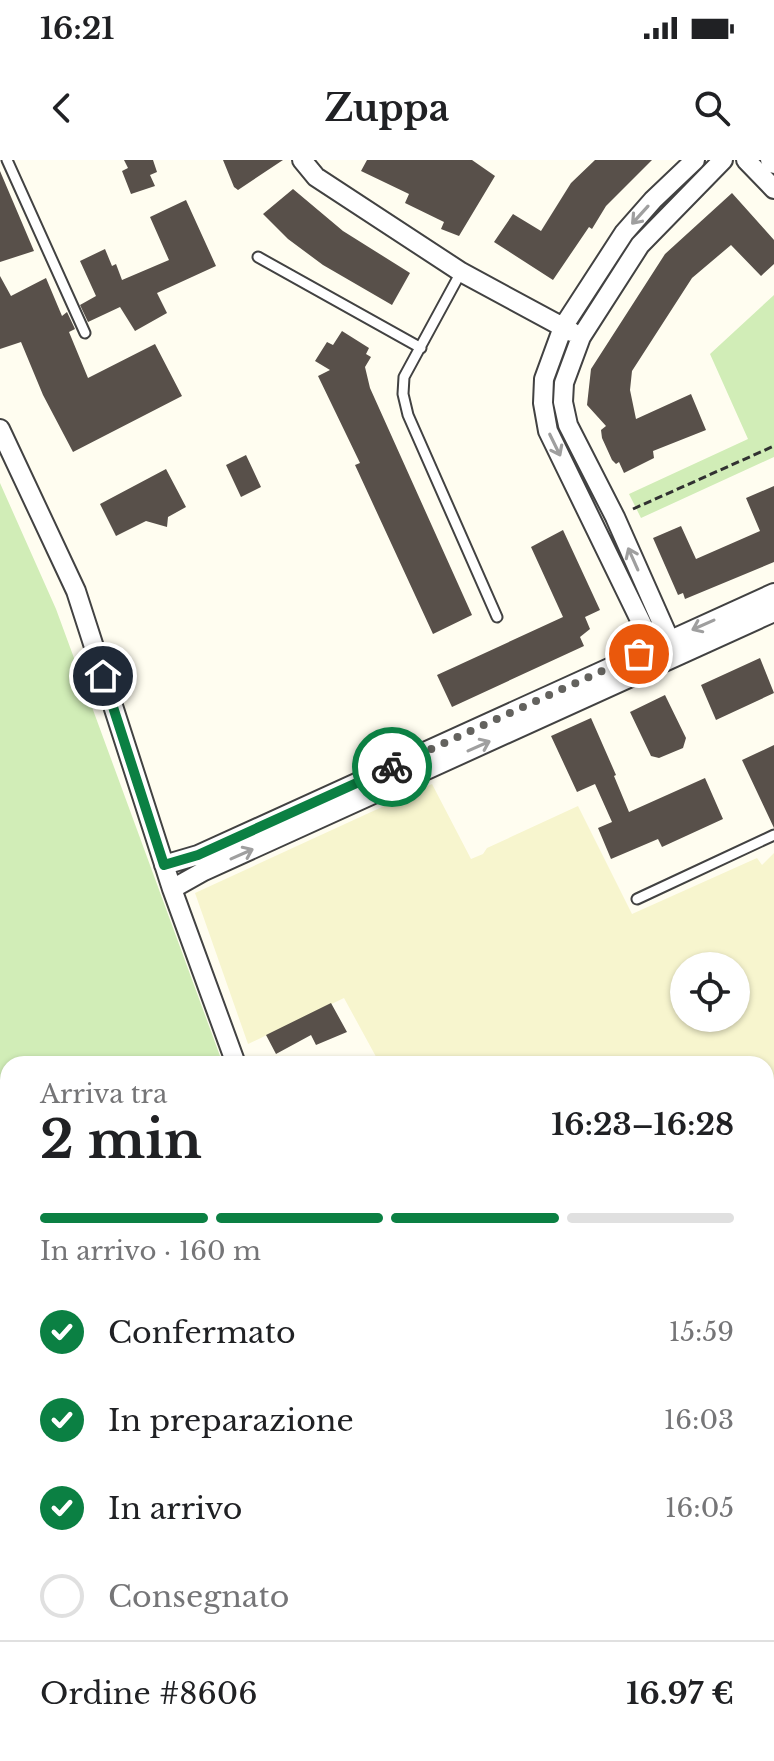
<!DOCTYPE html>
<html lang="it">
<head>
<meta charset="utf-8">
<style>
  :root { --surface:#fff; --page:#f2f2f2; --text:#202124; --muted:#757577; --line:#e0e0e0; --accent:#0b8043 }
  body { margin:0; font-family:"Libre Baskerville",serif; background:var(--page); color:var(--text); height:100vh; display:flex; flex-direction:column; font-size:30px; white-space:nowrap }
  * { box-sizing:border-box; margin:0 }
  p { font-size:26px; color:var(--muted) }
  .icon { flex:none; width:44px; height:44px; fill:none; stroke:currentColor; stroke-width:2; stroke-linecap:round; stroke-linejoin:round }
  .map { position:relative; flex:1; overflow:hidden }
  .drawer { position:absolute; left:0px; top:896px; width:774px; height:706px; display:flex; flex-direction:column; background:var(--surface); border-radius:24px 24px 0 0; box-shadow:0 2px 6px #0004 }
  .drawer>* { flex:none }
  .controls { position:absolute; left:670px; top:792px; display:grid; gap:16px }
  .controls a { display:grid; place-items:center; width:80px; height:80px; border-radius:50%; background:var(--surface); box-shadow:0 2px 6px #0004; font-size:40px }
  .pin { position:absolute; display:grid; place-items:center; width:68px; height:68px; color:#fff; margin:-34px; border:4px solid #fff; border-radius:50%; box-shadow:0 2px 8px #0007 }
  .courier { position:absolute; display:grid; place-items:center; width:80px; height:80px; margin:-40px; border:6px solid #0b8043; border-radius:50%; background:#fff; color:#222; box-shadow:0 2px 10px #0007 }
  .overview em { font-style:normal; font-weight:800 }
  .overview div { display:flex; flex-direction:column-reverse }
  .overview { display:flex; align-items:center; justify-content:space-between; height:136px; padding:0 40px }
  h1 { font-size:52px; font-weight:800; line-height:60px }
  .bar { display:grid; grid-template-columns:repeat(4,1fr); gap:12px 8px; align-content:center; height:96px; padding:0 40px }
  .bar i { height:10px; border-radius:6px; background:var(--line) }
  .bar .active { background:var(--accent) }
  .bar p { grid-column:span 4 }
  .line { display:flex; align-items:center; gap:20px; padding:0 40px; border-top:2px solid var(--line) }
  .line div { flex:1 }
  ol { padding:0 40px; list-style:none }
  li { display:flex; align-items:center; gap:24px; height:88px }
  li p { margin-inline-start:auto }
  li .icon { padding:8px; border-radius:50%; background:var(--accent); color:#fff; stroke-width:4 }
  li:last-child { color:var(--muted) }
  li i { width:44px; height:44px; border:4px solid var(--line); border-radius:50% }
  .status { display:flex; justify-content:space-between; align-items:center; height:56px; padding:0 40px; background:var(--surface); direction:ltr }
  .status svg { height:22px; fill:currentColor }
  header { display:flex; justify-content:space-between; align-items:center; height:104px; padding:0 40px; background:var(--surface); font-size:36px; font-weight:800 }
  .map>svg:first-child { display:block }
  .farmland { fill:#f7f5ce; fill-rule:evenodd }
  .green { fill:#d1edb7 }
  .building { fill:#58504a }
  .lines { fill:none; stroke-linecap:round; stroke-linejoin:round }
  .service-casing { stroke:#424242; stroke-width:13 }
  .minor-casing { stroke:#424242; stroke-width:22 }
  .secondary-casing { stroke:#313131; stroke-width:28 }
  .path { stroke:#313131; stroke-width:3; stroke-dasharray:8 4; stroke-linecap:butt }
  .service { stroke:#fff; stroke-width:9 }
  .minor { stroke:#fff; stroke-width:18 }
  .secondary { stroke:#fff8ab; stroke-width:24 }
  .oneway { stroke:#9f9f9f }
  .done { stroke:#63625e; stroke-width:8; stroke-dasharray:0 14.4 }
  .route { stroke:#0b8043; stroke-width:10 }
</style>
</head>
<body>
<div class="status"><b>16:21</b><svg viewBox="0 0 49 12"><path d="M0 12V9h3v3zM5 12V6h3v6zM10 12V3h3v9zM15 12V0h3v12zM26 1h20v11H26zM47 4h2v5h-2z"/></svg></div>
<header><svg class="icon" aria-label="back" viewBox="0 0 24 24"><path d="M15 5l-7 7 7 7"/></svg>Zuppa<svg class="icon" aria-label="search" viewBox="0 0 24 24"><circle cx="10" cy="10" r="6"/><path d="M15 15l6 6"/></svg></header>
<div class="map">
<svg width="774" height="1601" viewBox="0 0 774 1601">
  <rect width="100%" height="100%" fill="#fffdf0"/>
  <!-- farmland -->
  <path class="farmland" d="M432 624 471 699 483 694 487 688 578 646 632 754 757 698 762 705 774 693V1105L766 1109V904H380L344 838 248 884 195 733ZM684 806H736V858H684Z"/>
  <!-- green -->
  <path class="green" d="M774 135V297L641 358 629 334 748 279 710 194Z
    M0 323 56 449 223 904H8V993L0 995Z"/>
  <!-- building -->
  <path class="building" d="M124 0H153L157 12 150 15 155 26 131 34 122 11 128 8Z
    M223 0H283L238 30 234 27Z
    M367 0H472L495 16 459 76 441 69 444 62 405 43 409 34 361 11Z
    M595 0H652L606 46 592 69 589 67 553 120 494 82 513 54 541 71 571 23Z
    M0 11 34 91 0 102Z
    M293 29 343 71 410 113 392 145 323 105 288 79 263 54Z
    M732 33 774 80V104L761 116 731 85 692 118 632 211 630 230 636 259 691 234 706 270 653 291 654 298 624 313 619 302 616 304 612 300 602 278 601 270 606 266 587 245 591 209 665 94Z
    M186 40 216 106 157 133 167 153 135 171 120 147 88 162 80 145 96 136 80 101 105 89 112 106 116 104 122 120 169 100 150 57Z
    M0 116 11 136 46 118 62 156 67 152 75 169 69 172 88 218 155 184 182 236 73 292 43 235 21 182 0 189Z
    M342 171 369 188 366 194 371 197 365 207 370 228 472 455 433 474 355 305 360 303 318 216 330 210 315 201 327 182 333 185Z
    M246 295 261 327 241 337 226 305Z
    M166 309 186 347 168 357 167 367 146 361 116 376 100 344Z
    M774 326V402L685 439 683 433 678 435 653 378 681 366 696 399 760 371 746 338Z
    M563 370 600 450 585 457 590 469 580 477 584 486 452 547 437 515 563 457 531 387Z
    M760 498 774 533 716 560 701 525Z
    M665 535 686 578 683 588 659 598 651 596 630 552Z
    M591 558 616 615 614 616 629 652 705 618 723 659 662 687 658 679 611 699 598 668 612 662 595 624 577 632 551 576Z
    M774 585V668L742 600Z
    M331 843 347 872 316 885 311 875 276 894 266 875Z"/>
  <g class="lines">
    <defs>
      <path id="service" d="M7 0 85 173
        M258 97 421 188
        M461 112 404 217 403 234 408 255 497 457
        M637 739 774 675"/>
      <path id="minor" d="M302 0 316 17 461 112 572 172
        M746 0 774 29
        M770 0 774 4
        M0 269 76 431 172 729 236 904
        M674 490 615 357 568 265 563 242 564 223 581 177 640 85 723 0
        M658 497 548 271 543 243 544 219 563 167 624 73 653 40 695 0
        M164 705 198 695 774 433
        M172 729 204 711 774 452
        M0 1005 8 1004
        M766 1369 774 1387
        M766 1536 774 1533
        M593 1594 595 1601"/>
      <path id="secondary" d="M766 1363 774 1360
        M2 1601 23 1594"/>
    </defs>
    <!-- service casing -->
    <use href="#service" class="service-casing"/>
    <!-- minor casing -->
    <use href="#minor" class="minor-casing"/>
    <!-- secondary casing -->
    <use href="#secondary" class="secondary-casing"/>
    <!-- path -->
    <path class="path" d="M633 349 774 286"/>
    <!-- service -->
    <use href="#service" class="service"/>
    <!-- minor -->
    <use href="#minor" class="minor"/>
    <!-- secondary -->
    <use href="#secondary" class="secondary"/>
  </g>
  <!-- one-way arrows -->
  <defs><path id="oneway-shaft" d="M-6 0H5M1.5-3L5.5 0L1.5 3" fill="none" stroke-width="1.6" stroke-linecap="round" stroke-linejoin="round" transform="scale(2)"/></defs>
  <g class="oneway">
    <use href="#oneway-shaft" transform="translate(640 55) rotate(132)"/>
    <use href="#oneway-shaft" transform="translate(555 285) rotate(64)"/>
    <use href="#oneway-shaft" transform="translate(633 399) rotate(-114)"/>
    <use href="#oneway-shaft" transform="translate(703 465) rotate(156)"/>
    <use href="#oneway-shaft" transform="translate(479 586) rotate(-24)"/>
    <use href="#oneway-shaft" transform="translate(242 694) rotate(-24)"/>
  </g>
  <g class="lines">
    <!-- done -->
    <path class="done" d="M392 607 639 494"/>
    <!-- route -->
    <path class="route" d="M103 516 164 705 198 695 392 607"/>
  </g>
</svg>
<div class="controls">
<a><svg class="icon" aria-label="locate" viewBox="0 0 24 24"><circle cx="12" cy="12" r="6"/><path d="M12 2v4M12 18v4M2 12h4M18 12h4"/></svg></a>
</div>
<div class="pin" style="left:639px;top:494px;background:#ea580c"><svg class="icon" aria-label="bag" viewBox="0 0 24 24"><path d="M5 8h14l-1 12H6zM9 8a3 3 0 0 1 6 0"/></svg></div>
<div class="pin" style="left:103px;top:516px;background:#1f2937"><svg class="icon" aria-label="home" viewBox="0 0 24 24"><path d="M3 11l9-7 9 7M6 9v11h12V9"/></svg></div>
<div class="courier" style="left:392px;top:607px"><svg class="icon" aria-label="bike" viewBox="0 0 24 24"><circle cx="6" cy="16" r="4"/><circle cx="18" cy="16" r="4"/><path d="M6 16l4-8h5l3 8M10 8l3 8H6M13 5h3"/></svg></div>
<section class="drawer">
<div class="overview"><div><h1>2 min</h1><p>Arriva tra</p></div><em>16:23–16:28</em></div>
<div class="bar"><i class="active"></i><i class="active"></i><i class="active"></i><i></i><p>In arrivo · 160 m</p></div>
<ol>
<li><svg class="icon" aria-label="check" viewBox="0 0 24 24"><path d="M5 12l5 5 9-10"/></svg>Confermato<p>15:59</p></li>
<li><svg class="icon" aria-label="check" viewBox="0 0 24 24"><path d="M5 12l5 5 9-10"/></svg>In preparazione<p>16:03</p></li>
<li><svg class="icon" aria-label="check" viewBox="0 0 24 24"><path d="M5 12l5 5 9-10"/></svg>In arrivo<p>16:05</p></li>
<li><i></i>Consegnato</li>
</ol>
<div class="line" style="height:104px"><div>Ordine #8606</div><b>16.97 €</b></div>
</section>
</div>
</body>
</html>
